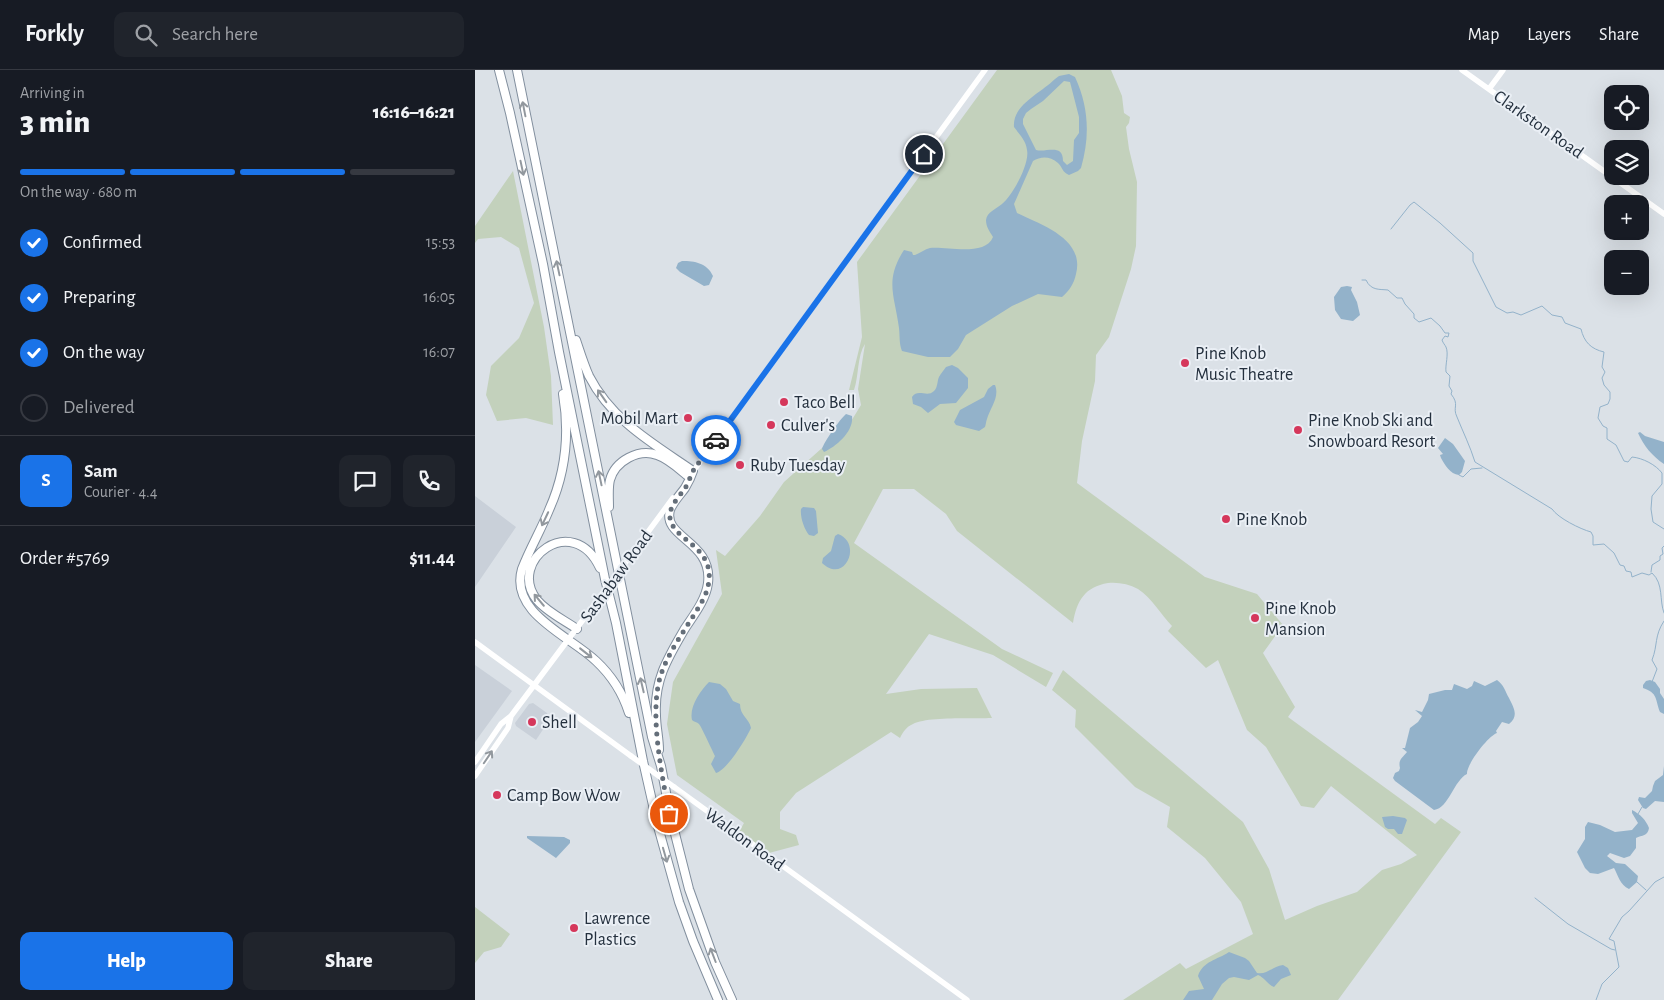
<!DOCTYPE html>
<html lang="en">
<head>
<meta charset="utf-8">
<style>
  :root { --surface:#171b24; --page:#20242c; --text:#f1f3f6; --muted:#9ea1a6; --line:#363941; --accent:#1a73e8 }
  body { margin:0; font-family:"Alegreya Sans",sans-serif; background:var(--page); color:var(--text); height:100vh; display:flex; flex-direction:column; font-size:19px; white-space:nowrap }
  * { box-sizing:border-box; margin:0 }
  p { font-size:16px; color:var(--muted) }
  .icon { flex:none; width:28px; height:28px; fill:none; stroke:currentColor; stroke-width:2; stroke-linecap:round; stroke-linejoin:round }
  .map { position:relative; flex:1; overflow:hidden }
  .panel { display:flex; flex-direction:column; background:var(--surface); width:475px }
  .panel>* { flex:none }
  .fabs { position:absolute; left:1129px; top:15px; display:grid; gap:10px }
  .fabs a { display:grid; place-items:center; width:45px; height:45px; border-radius:10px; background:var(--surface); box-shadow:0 5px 20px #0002; font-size:25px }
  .pin { position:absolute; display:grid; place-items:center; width:42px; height:42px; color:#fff; margin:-21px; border:2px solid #fff; border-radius:50%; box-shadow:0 1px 5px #0007 }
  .courier { position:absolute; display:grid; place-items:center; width:50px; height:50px; margin:-25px; border:4px solid #1a73e8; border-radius:50%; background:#fff; color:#222; box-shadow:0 1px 6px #0007 }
  .overview em { font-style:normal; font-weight:800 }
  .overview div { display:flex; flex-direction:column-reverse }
  .overview { display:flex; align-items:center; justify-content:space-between; height:85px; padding:0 20px }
  h1 { font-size:32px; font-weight:800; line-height:38px }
  .bar { display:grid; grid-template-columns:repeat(4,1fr); gap:8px 5px; align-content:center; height:60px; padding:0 20px }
  .bar i { height:6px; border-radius:4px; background:var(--line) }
  .bar .active { background:var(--accent) }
  .bar p { grid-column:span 4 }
  .line { display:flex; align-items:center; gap:12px; padding:0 20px; border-top:1px solid var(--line) }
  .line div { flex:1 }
  .round { display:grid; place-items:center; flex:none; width:52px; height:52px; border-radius:10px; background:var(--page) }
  ol { padding:0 20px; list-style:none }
  li { display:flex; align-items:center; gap:15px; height:55px }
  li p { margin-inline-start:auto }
  li .icon { padding:5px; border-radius:50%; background:var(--accent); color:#fff; stroke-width:4 }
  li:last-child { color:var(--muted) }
  li i { width:28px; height:28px; border:2px solid var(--line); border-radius:50% }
  .button { display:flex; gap:10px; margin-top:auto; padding:10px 20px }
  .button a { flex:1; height:58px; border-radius:10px; background:var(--accent); color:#fff; font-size:20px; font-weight:800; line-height:58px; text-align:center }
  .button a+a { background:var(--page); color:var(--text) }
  header { display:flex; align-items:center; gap:30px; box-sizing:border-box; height:70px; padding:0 25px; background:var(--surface); border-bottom:1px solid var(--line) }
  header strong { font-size:24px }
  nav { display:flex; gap:28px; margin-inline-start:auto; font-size:18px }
  .search { width:350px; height:45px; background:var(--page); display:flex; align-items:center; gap:12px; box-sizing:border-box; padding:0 18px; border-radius:10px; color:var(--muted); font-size:19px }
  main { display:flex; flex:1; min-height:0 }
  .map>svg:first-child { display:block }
  .built { fill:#c9d0d9 }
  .green { fill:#c3d1bc }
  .water { fill:#93b2ca; fill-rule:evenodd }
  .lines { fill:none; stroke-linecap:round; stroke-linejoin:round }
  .stream { stroke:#93b2ca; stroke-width:1 }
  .highway-casing { stroke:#828f9e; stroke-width:10 }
  .secondary { stroke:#fff; stroke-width:5.5 }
  .highway { stroke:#fff; stroke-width:8 }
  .secondary-bridge { stroke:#fff; stroke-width:5.5 }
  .oneway { stroke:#92989e }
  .done { stroke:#646e79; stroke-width:5; stroke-dasharray:0 9 }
  .route { stroke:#1a73e8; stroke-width:6 }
  .poi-dot { fill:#d5375b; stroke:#eaeff5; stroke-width:2 }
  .labels { text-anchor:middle; stroke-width:4; stroke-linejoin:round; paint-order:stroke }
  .street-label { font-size:18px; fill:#24303e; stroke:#eaeff5 }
  .poi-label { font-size:18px; fill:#24303e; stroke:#eaeff5; text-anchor:start }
</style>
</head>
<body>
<header>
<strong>Forkly</strong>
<div class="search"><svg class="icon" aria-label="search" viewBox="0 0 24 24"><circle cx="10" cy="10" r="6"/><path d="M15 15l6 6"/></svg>Search here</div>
<nav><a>Map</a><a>Layers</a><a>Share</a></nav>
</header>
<main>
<section class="panel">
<div class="overview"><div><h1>3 min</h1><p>Arriving in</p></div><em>16:16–16:21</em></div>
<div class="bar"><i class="active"></i><i class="active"></i><i class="active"></i><i></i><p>On the way · 680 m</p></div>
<ol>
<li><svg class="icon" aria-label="check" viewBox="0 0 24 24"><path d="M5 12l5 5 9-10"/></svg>Confirmed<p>15:53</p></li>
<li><svg class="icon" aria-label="check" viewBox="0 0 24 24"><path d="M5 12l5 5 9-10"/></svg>Preparing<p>16:05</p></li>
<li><svg class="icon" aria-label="check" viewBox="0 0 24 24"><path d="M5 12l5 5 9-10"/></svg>On the way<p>16:07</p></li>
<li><i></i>Delivered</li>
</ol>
<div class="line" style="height:90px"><b class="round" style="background:var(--accent);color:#fff">S</b><div><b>Sam</b><p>Courier · 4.4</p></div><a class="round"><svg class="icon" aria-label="chat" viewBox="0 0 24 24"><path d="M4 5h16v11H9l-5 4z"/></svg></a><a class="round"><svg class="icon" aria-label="phone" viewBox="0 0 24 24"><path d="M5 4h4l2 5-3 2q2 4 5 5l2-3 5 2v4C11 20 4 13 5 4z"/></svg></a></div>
<div class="line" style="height:65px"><div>Order #5769</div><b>$11.44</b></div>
<div class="button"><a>Help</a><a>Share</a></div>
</section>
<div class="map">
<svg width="1189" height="930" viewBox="0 0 1189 930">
  <rect width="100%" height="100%" fill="#dbe1e7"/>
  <!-- built -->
  <path class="built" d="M0 426 41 457 0 517Z
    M0 595 37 621 0 672Z
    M58 633 72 643 75 649 61 670 41 656 40 653 54 634Z"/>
  <!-- green -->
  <path class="green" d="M522 0H636L647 26 649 43 655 47 654 53 651 57 654 79 662 112 661 176 656 199 634 267 621 285 620 311 607 371 602 413 730 507 782 524 808 555 788 583 820 637 813 647 960 754 966 748 986 762 863 930H648L705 893 711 899 778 864 766 832 730 788 692 757 695 737 660 717 600 657 601 640 577 620 588 600 768 752 794 799 810 850 842 836 882 822 907 800 926 794 942 785 856 716 839 738 826 736 791 677 772 660 743 590 731 598 693 561 697 556C686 545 677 528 663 519 654 514 643 512 633 513 610 517 602 530 598 553L482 461 471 444 439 419H408L379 473 527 579 578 603 571 617 518 585 454 564 411 624 446 619 502 618 517 648C498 649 453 646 438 654 431 657 428 662 425 668L416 662 321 723 305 742V759L321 765 324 775 294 783 264 762 269 753 202 705 192 654 198 612 247 524 241 480 250 486 285 446 309 412 375 353 386 335 383 319 390 274C382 286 384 306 379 320H374L387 267 382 192Z
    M38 101 69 257 76 306 78 355 51 348 22 351 11 325 16 296 44 268 59 233 44 178 26 167 3 169 0 173V156Z
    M0 837 35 864 26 877 9 882 0 893Z"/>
  <!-- water -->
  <path class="water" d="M594 4 600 7C614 37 615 67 606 98L603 101 594 105C587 102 588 98 583 93 575 86 566 86 558 91L539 134 542 143C567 155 610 169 601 204 599 214 594 221 587 227L563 224 537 236 491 265 483 279 475 287H453L427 281C424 274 425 266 424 258 420 226 409 211 429 180L437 182 438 185H440C445 183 450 179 455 178 471 176 510 187 518 167 515 162 511 157 511 150 512 142 521 139 527 134 538 125 555 93 552 80 551 70 544 64 539 57 537 35 566 23 580 9L584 6ZM589 11 595 12 604 47V63L599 70 598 91 592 95 588 91C588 73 571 83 561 80L548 54V49L551 43 556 39 568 31Z
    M207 191C220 191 232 193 238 206L234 215 229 216 205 202 201 198 203 193Z
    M872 216 877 217 876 220 882 232 885 245 878 251 866 249 860 240 859 227 866 217Z
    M477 295 483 298 493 308V318L481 333 465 334 453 343 446 337 438 334 437 327C443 318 452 328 459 321 463 317 462 311 464 307 466 303 469 300 471 297Z
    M518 315H520C525 327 515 338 512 349 511 351 511 354 510 357L504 361 481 355 479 352 485 340 509 327 513 319Z
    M371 344 377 346C379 361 362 376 349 382L347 379C349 372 365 349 371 344Z
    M1165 362 1170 366 1189 372V394C1177 386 1169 376 1163 363Z
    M970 368 978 374 990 391 987 402 984 405C975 404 970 395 966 388L965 385 968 384 963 378Z
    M328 437 339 438 341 441 343 463 339 466 334 465C329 459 325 447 326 439Z
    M363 464C388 473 370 515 347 493L348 488 356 481 360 466Z
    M1022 610C1029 615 1030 621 1034 628 1039 638 1044 646 1034 654L1027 652 1021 661 1022 663C1013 666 991 695 992 704 979 710 974 738 959 740L920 711 918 708 920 703 924 701 925 698C923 690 927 688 932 682L927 678H930L935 658 943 652 947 646 940 640 947 642 953 630 954 624 970 620H977L979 614 992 619 997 616 999 611 1010 616Z
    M1175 610 1180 612 1185 619V623L1189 629V644L1185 642C1180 629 1183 623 1168 618V615L1171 611Z
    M234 612 245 614 251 619 258 631 265 634C265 646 274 648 276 658 271 669 252 700 241 703L236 694 240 686C238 682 226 656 224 654 222 652 219 652 217 650 214 637 225 621 234 612Z
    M1189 696V732L1180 731 1171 739 1168 738 1163 730 1164 727 1170 728 1177 721 1178 716 1180 711 1188 705Z
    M1157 740C1165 744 1171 750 1174 758 1173 766 1167 765 1161 768V778L1155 786 1149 788 1135 783 1132 786 1141 793 1150 794 1163 806 1162 812 1154 819C1145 815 1143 805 1139 798L1123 804 1115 803 1110 798 1102 782 1110 769V757L1113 752 1125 755 1140 762 1157 760 1163 753 1157 743Z
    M918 746 930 748 932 750 927 764H923L919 759H913L910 757 907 747Z
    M52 766 89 767 95 770V773L81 788 52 768Z
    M754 882 770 888 774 891 782 903C792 905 798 896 808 895L813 898 816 905 806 909 799 917C792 914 790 908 783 905L774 910 759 907 754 908 747 914 737 930H708L714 921 729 919 723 906C728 891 742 890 754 882Z"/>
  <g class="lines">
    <!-- stream -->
    <path class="stream" d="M916 159 935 135 939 132 965 153 998 183V191L1021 237 1032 243 1038 242 1046 245 1067 236 1077 245 1087 247 1090 253 1106 259C1109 272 1116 279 1129 282L1127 297 1130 302 1127 308 1129 315 1135 322V329L1133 334 1125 337 1123 348 1128 356 1132 358V369L1141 375 1149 391 1153 392 1157 387C1168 388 1181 395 1187 403V414L1177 426 1176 439 1178 452 1189 459
      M887 210H891C896 221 905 219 913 220L922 228H927L930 234 939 244V248L944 252 956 248 965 256 970 263H974L973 267 970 266 967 270C968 273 970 275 971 277 974 284 970 295 971 302L975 306 974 316 977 321 976 324C985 335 977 337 982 347 988 362 995 376 1000 392L1077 439C1083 448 1105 459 1116 462L1118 466V475L1129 474 1139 483 1145 495 1149 496 1151 501 1156 502 1157 507 1167 503 1174 505 1177 503C1189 514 1184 530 1189 543
      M984 405 988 407 996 399 1007 398
      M1176 502 1177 495 1185 490V486L1188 484 1187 478 1189 476
      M1177 612 1182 599 1177 590C1183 575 1179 566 1189 551
      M1163 744 1167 737
      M1162 812 1171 820
      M1060 828 1093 854 1136 879 1140 880
      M1121 930 1127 914 1144 897 1139 871 1134 869 1147 847 1154 841 1180 812 1189 807"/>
    <defs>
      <path id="highway" d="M24 0 35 43 68 194 84 282 130 509 141 553 168 691 182 753 204 832 218 871 243 930
        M42 0 164 603 177 667 186 696 195 744 214 819 240 892 257 930
        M101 270C105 282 109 295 114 306 137 351 179 374 218 401 216 407 213 413 210 418 205 425 198 432 195 440 187 468 238 471 233 513 231 530 218 546 209 560 192 589 179 611 181 645 181 657 184 668 184 680
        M88 324C95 365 91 402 74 440 66 460 55 478 47 499 34 543 95 566 121 591 136 605 148 624 154 643
        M134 437C134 429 133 417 135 410 140 391 164 378 182 385 194 389 204 399 214 407
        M102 559C89 550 72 542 62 530 31 491 98 440 125 498"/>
    </defs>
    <!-- highway casing -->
    <use href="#highway" class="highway-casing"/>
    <!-- secondary -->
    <path class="secondary" d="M987 0 1189 144
      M1014 19 1028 0
      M217 403 510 0
      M156 485 198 428
      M0 572 156 686
      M0 692 26 654 36 646 122 531
      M0 706 33 658 36 646
      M199 717 492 930"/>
    <!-- highway -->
    <use href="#highway" class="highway"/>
    <!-- secondary-bridge -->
    <path class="secondary-bridge" d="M122 531 156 485
      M156 686 199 717"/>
  </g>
  <!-- one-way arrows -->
  <defs><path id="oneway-shaft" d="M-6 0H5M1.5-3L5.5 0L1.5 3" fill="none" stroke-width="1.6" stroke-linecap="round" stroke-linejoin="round" transform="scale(1.25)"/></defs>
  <g class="oneway">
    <use href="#oneway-shaft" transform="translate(49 39) rotate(-101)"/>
    <use href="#oneway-shaft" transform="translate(47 98) rotate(78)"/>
    <use href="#oneway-shaft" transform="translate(83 198) rotate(-102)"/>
    <use href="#oneway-shaft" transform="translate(127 326) rotate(-125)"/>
    <use href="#oneway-shaft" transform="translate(125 408) rotate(-102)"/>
    <use href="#oneway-shaft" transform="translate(70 449) rotate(115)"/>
    <use href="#oneway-shaft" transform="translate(64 530) rotate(-130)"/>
    <use href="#oneway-shaft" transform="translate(111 583) rotate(38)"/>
    <use href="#oneway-shaft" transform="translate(167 615) rotate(-103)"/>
    <use href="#oneway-shaft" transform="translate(13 687) rotate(-56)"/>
    <use href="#oneway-shaft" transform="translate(190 785) rotate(74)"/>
    <use href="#oneway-shaft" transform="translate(238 885) rotate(-111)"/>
  </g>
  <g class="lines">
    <!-- done -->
    <path class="done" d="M194 744C187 703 172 637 188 599 198 574 216 552 229 528 252 475 192 472 195 444 196 434 205 426 210 418 214 413 215 406 218 401 225 390 234 380 241 370"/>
    <!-- route -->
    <path class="route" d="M241 370 449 84"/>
  </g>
  <!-- markers -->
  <g class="poi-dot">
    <circle cx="710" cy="293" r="5"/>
    <circle cx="309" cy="332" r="5"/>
    <circle cx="213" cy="348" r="5"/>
    <circle cx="296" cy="355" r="5"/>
    <circle cx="823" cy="360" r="5"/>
    <circle cx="265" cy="395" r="5"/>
    <circle cx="751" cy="449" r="5"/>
    <circle cx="780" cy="548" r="5"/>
    <circle cx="57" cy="652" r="5"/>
    <circle cx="22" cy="725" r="5"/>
    <circle cx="99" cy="858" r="5"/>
  </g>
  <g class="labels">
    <!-- street labels -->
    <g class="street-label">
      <text transform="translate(1064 54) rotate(35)" y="6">Clarkston Road</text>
      <text transform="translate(141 506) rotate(-54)" y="6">Sashabaw Road</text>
      <text transform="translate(270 769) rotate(36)" y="6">Waldon Road</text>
    </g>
    <!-- poi labels -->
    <g class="poi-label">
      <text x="720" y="289">Pine Knob<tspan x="720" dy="21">Music Theatre</tspan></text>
      <text x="319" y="338">Taco Bell</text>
      <text x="203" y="354" text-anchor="end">Mobil Mart</text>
      <text x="833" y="356">Pine Knob Ski and<tspan x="833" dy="21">Snowboard Resort</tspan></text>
      <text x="306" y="361">Culver's</text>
      <text x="275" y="401">Ruby Tuesday</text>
      <text x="761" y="455">Pine Knob</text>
      <text x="790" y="544">Pine Knob<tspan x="790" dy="21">Mansion</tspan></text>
      <text x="67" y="658">Shell</text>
      <text x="32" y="731">Camp Bow Wow</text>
      <text x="109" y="854">Lawrence<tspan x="109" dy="21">Plastics</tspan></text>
    </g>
  </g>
</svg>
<div class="fabs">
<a><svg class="icon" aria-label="locate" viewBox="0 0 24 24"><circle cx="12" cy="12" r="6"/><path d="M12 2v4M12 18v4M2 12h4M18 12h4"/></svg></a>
<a><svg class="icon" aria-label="layers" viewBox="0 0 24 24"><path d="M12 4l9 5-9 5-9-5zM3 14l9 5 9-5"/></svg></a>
<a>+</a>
<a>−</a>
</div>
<div class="pin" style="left:194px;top:744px;background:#ea580c"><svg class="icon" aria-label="bag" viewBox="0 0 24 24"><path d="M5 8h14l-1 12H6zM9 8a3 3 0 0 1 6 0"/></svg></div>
<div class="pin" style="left:449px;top:84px;background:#1f2937"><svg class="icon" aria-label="home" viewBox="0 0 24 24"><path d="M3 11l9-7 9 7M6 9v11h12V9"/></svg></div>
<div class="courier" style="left:241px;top:370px"><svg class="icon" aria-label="car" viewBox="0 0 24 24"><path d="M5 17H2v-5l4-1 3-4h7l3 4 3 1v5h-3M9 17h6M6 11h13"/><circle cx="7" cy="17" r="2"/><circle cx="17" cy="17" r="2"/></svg></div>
</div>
</main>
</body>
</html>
